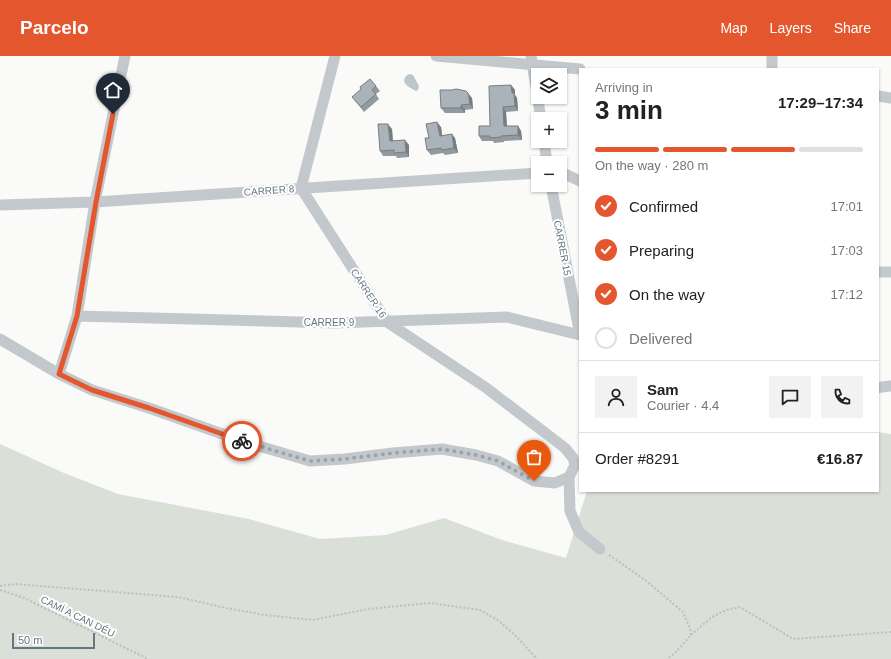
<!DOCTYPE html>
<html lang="en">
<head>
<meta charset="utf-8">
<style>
  :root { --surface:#fff; --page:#f2f2f2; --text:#222; --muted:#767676; --line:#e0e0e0; --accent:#e4572e }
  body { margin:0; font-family:Helvetica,sans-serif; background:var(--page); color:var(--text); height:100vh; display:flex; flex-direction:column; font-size:15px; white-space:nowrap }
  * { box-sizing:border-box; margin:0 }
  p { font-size:13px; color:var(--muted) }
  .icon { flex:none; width:22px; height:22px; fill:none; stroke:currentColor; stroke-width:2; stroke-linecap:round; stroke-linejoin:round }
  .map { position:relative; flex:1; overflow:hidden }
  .panel { position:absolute; left:579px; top:12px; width:300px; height:424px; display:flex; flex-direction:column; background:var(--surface); border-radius:0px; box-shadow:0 1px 3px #0004 }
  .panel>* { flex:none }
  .controls { position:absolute; left:531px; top:12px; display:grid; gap:8px }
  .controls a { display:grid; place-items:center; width:36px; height:36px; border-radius:0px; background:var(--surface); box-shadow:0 1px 3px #0004; font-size:20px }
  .scale { position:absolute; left:12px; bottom:10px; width:83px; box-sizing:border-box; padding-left:4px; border:2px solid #657683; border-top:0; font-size:11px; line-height:14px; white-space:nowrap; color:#657683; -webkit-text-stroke:3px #fff; paint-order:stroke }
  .pin { position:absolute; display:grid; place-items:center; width:34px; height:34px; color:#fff; margin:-41px -17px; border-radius:50% 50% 50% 0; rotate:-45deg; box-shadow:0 0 4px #0007 }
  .pin .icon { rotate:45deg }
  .courier { position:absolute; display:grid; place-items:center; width:40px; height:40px; margin:-20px; border:3px solid #e4572e; border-radius:50%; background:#fff; color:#222; box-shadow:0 1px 5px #0007 }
  .overview em { font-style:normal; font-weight:700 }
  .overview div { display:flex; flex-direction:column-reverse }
  .overview { display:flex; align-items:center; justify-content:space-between; height:68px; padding:0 16px }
  h1 { font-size:26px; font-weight:700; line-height:30px }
  .bar { display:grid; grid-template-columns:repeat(4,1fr); gap:6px 4px; align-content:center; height:48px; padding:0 16px }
  .bar i { height:5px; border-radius:3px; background:var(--line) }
  .bar .on { background:var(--accent) }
  .bar p { grid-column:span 4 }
  .line { display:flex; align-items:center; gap:10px; padding:0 16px; border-top:1px solid var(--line) }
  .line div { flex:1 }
  .round { display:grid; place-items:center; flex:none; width:42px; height:42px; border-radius:0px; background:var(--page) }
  ol { padding:0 16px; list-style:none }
  li { display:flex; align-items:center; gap:12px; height:44px }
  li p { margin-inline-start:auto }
  li .icon { padding:4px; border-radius:50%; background:var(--accent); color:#fff; stroke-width:4 }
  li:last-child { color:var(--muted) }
  li i { width:22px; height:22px; border:2px solid var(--line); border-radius:50% }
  header { display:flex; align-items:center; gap:24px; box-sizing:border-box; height:56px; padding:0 20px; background:var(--accent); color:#fff }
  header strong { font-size:19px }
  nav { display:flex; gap:22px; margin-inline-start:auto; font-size:14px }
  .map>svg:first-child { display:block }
  .green { fill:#dadfd7 }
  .water { fill:#bbc7cb }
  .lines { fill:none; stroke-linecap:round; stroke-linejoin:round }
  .path { stroke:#bbbfc2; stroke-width:2; stroke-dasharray:2 2; stroke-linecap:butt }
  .street { stroke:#c3c8cc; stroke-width:11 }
  .wall { fill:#929a9f }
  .shaded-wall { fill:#777d82 }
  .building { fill:#aab3b9; stroke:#777d82 }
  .done { stroke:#99a4ac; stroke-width:4; stroke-dasharray:0 7.2 }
  .route { stroke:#e4572e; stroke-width:5 }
  .labels { text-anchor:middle; stroke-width:4; stroke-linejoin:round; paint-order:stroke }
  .street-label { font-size:10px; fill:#657683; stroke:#fff }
</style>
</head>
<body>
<header>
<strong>Parcelo</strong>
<nav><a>Map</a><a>Layers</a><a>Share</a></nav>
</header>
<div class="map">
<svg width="891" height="603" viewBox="0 0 891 603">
  <rect width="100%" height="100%" fill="#fafaf8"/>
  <!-- green -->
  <path class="green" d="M878 376 891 378V603H0V388L64 417 118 438 249 463 320 483 386 479 444 462 502 484 566 502 587 435H878Z"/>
  <!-- water -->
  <path class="water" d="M409 18 413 19 419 30 418 34 416 35C408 31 398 25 409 18Z"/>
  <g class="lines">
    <!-- path -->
    <path class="path" d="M609 499 645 524 683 556 691 575V579L675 597 667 603
      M0 530 15 528 178 541 226 552 265 559 313 564 368 553 430 547 480 554 499 565 515 579 537 603
      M0 534 24 542 148 603
      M691 579 712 561 726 554 740 551 793 583 891 576"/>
    <!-- street -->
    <path class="street" d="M335 0 301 132 387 266 485 331 565 392 573 402 575 409 569 421
      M436 0 580 13
      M531 0 541 63
      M772 0V13
      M878 40 891 42
      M544 85 547 107
      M560 118H565L580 125
      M551 129 580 279
      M0 149 95 146 538 117
      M878 216H891
      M77 260 335 267 507 261 580 279
      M0 283 59 318 92 334 149 352 245 386 310 405 345 403 393 397 442 393 476 399 498 405 534 425 555 427 569 421
      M59 318 77 260 95 146 125 0
      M878 332 882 331 891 330
      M569 421 570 455 579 476 600 493"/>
  </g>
  <!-- wall -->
  <path class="wall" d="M511 29 515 34V39L517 42 518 55 506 56 507 70H518L521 75 522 84 504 85V86L494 87 493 85H482L479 80 490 70Z
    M376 30 380 35 376 38 379 43 364 56 352 41Z
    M472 42 473 53 465 54V57H445L441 52Z
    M441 71 442 79 455 82 458 97 445 99 443 97 431 99 427 94 429 82Z
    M392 73 393 85 409 89V101L397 102 396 100H383L380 95Z"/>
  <!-- shaded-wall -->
  <path class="shaded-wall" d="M511 29 515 34V39L517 42 518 55 515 50 512 37Z
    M468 37 472 42 473 53 470 48Z
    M461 49 465 54V57L461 52Z
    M503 51 506 56 507 75 504 70Z
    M437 66 441 71 443 85 440 80Z
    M388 68 392 73 393 90 390 85Z
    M518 70 521 75 522 84 518 79Z
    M452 78 455 82 458 97 454 92Z
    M405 84 409 89V101L406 96Z"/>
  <!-- building -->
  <path class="building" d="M370 23 376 30 372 34 376 38 361 51 352 41 361 33 360 31Z
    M511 29 512 37H514L515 50 503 51 504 70H518V79L501 80V81L490 82V80H479V70H490L489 30Z
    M456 33 466 35 468 37 470 48 461 49V52H441L440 34H452Z
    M437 66 440 80 452 78 454 92 442 94 441 92 427 94 425 82H429L426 68Z
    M378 68H388L390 85 405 84 406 96 394 97V94L380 95Z"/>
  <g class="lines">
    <!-- done -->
    <path class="done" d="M242 385 310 405 345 403 393 397 442 393 476 399 498 405 534 425"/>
    <!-- route -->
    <path class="route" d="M113 58 96 146 77 260 59 318 92 334 149 352 242 385"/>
  </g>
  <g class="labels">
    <!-- street labels -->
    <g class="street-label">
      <text transform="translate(269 134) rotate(-4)" y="4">CARRER 8</text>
      <text transform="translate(563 192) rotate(79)" y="4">CARRER 15</text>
      <text transform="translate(369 237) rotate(57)" y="4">CARRER 16</text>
      <text x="329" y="270">CARRER 9</text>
      <text transform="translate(78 560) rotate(26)" y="4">CAMÍ A CAN DÉU</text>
    </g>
  </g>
</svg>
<div class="controls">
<a><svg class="icon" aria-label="layers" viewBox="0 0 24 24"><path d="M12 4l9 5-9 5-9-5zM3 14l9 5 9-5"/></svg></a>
<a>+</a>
<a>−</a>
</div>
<div class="scale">50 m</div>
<div class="pin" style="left:534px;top:425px;background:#ea580c"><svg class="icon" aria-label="bag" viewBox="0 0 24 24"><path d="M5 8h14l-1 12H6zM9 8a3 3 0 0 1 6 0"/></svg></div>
<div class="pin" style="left:113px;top:58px;background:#1f2937"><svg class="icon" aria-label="home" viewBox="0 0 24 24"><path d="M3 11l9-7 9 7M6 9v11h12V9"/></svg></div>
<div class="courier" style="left:242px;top:385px"><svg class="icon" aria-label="bike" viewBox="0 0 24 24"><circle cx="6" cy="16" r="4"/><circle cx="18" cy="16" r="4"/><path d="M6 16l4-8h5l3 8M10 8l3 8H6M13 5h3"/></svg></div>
<section class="panel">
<div class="overview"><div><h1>3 min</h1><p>Arriving in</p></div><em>17:29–17:34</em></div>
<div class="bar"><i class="on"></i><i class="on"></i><i class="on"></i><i></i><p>On the way · 280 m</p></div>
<ol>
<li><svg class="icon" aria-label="check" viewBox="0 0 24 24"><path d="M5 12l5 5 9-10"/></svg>Confirmed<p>17:01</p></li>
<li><svg class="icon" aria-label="check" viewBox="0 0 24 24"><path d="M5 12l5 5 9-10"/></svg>Preparing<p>17:03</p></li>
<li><svg class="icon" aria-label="check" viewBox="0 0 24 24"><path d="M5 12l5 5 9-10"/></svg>On the way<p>17:12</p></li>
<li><i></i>Delivered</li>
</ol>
<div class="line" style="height:72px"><a class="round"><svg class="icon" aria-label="person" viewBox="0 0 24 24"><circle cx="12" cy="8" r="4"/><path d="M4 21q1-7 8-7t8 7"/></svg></a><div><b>Sam</b><p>Courier · 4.4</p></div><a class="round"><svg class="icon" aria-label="chat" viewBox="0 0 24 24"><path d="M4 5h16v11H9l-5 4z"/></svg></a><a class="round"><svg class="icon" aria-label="phone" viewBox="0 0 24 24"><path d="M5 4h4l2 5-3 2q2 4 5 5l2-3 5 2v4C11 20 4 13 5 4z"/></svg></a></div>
<div class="line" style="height:52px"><div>Order #8291</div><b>€16.87</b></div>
</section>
</div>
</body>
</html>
